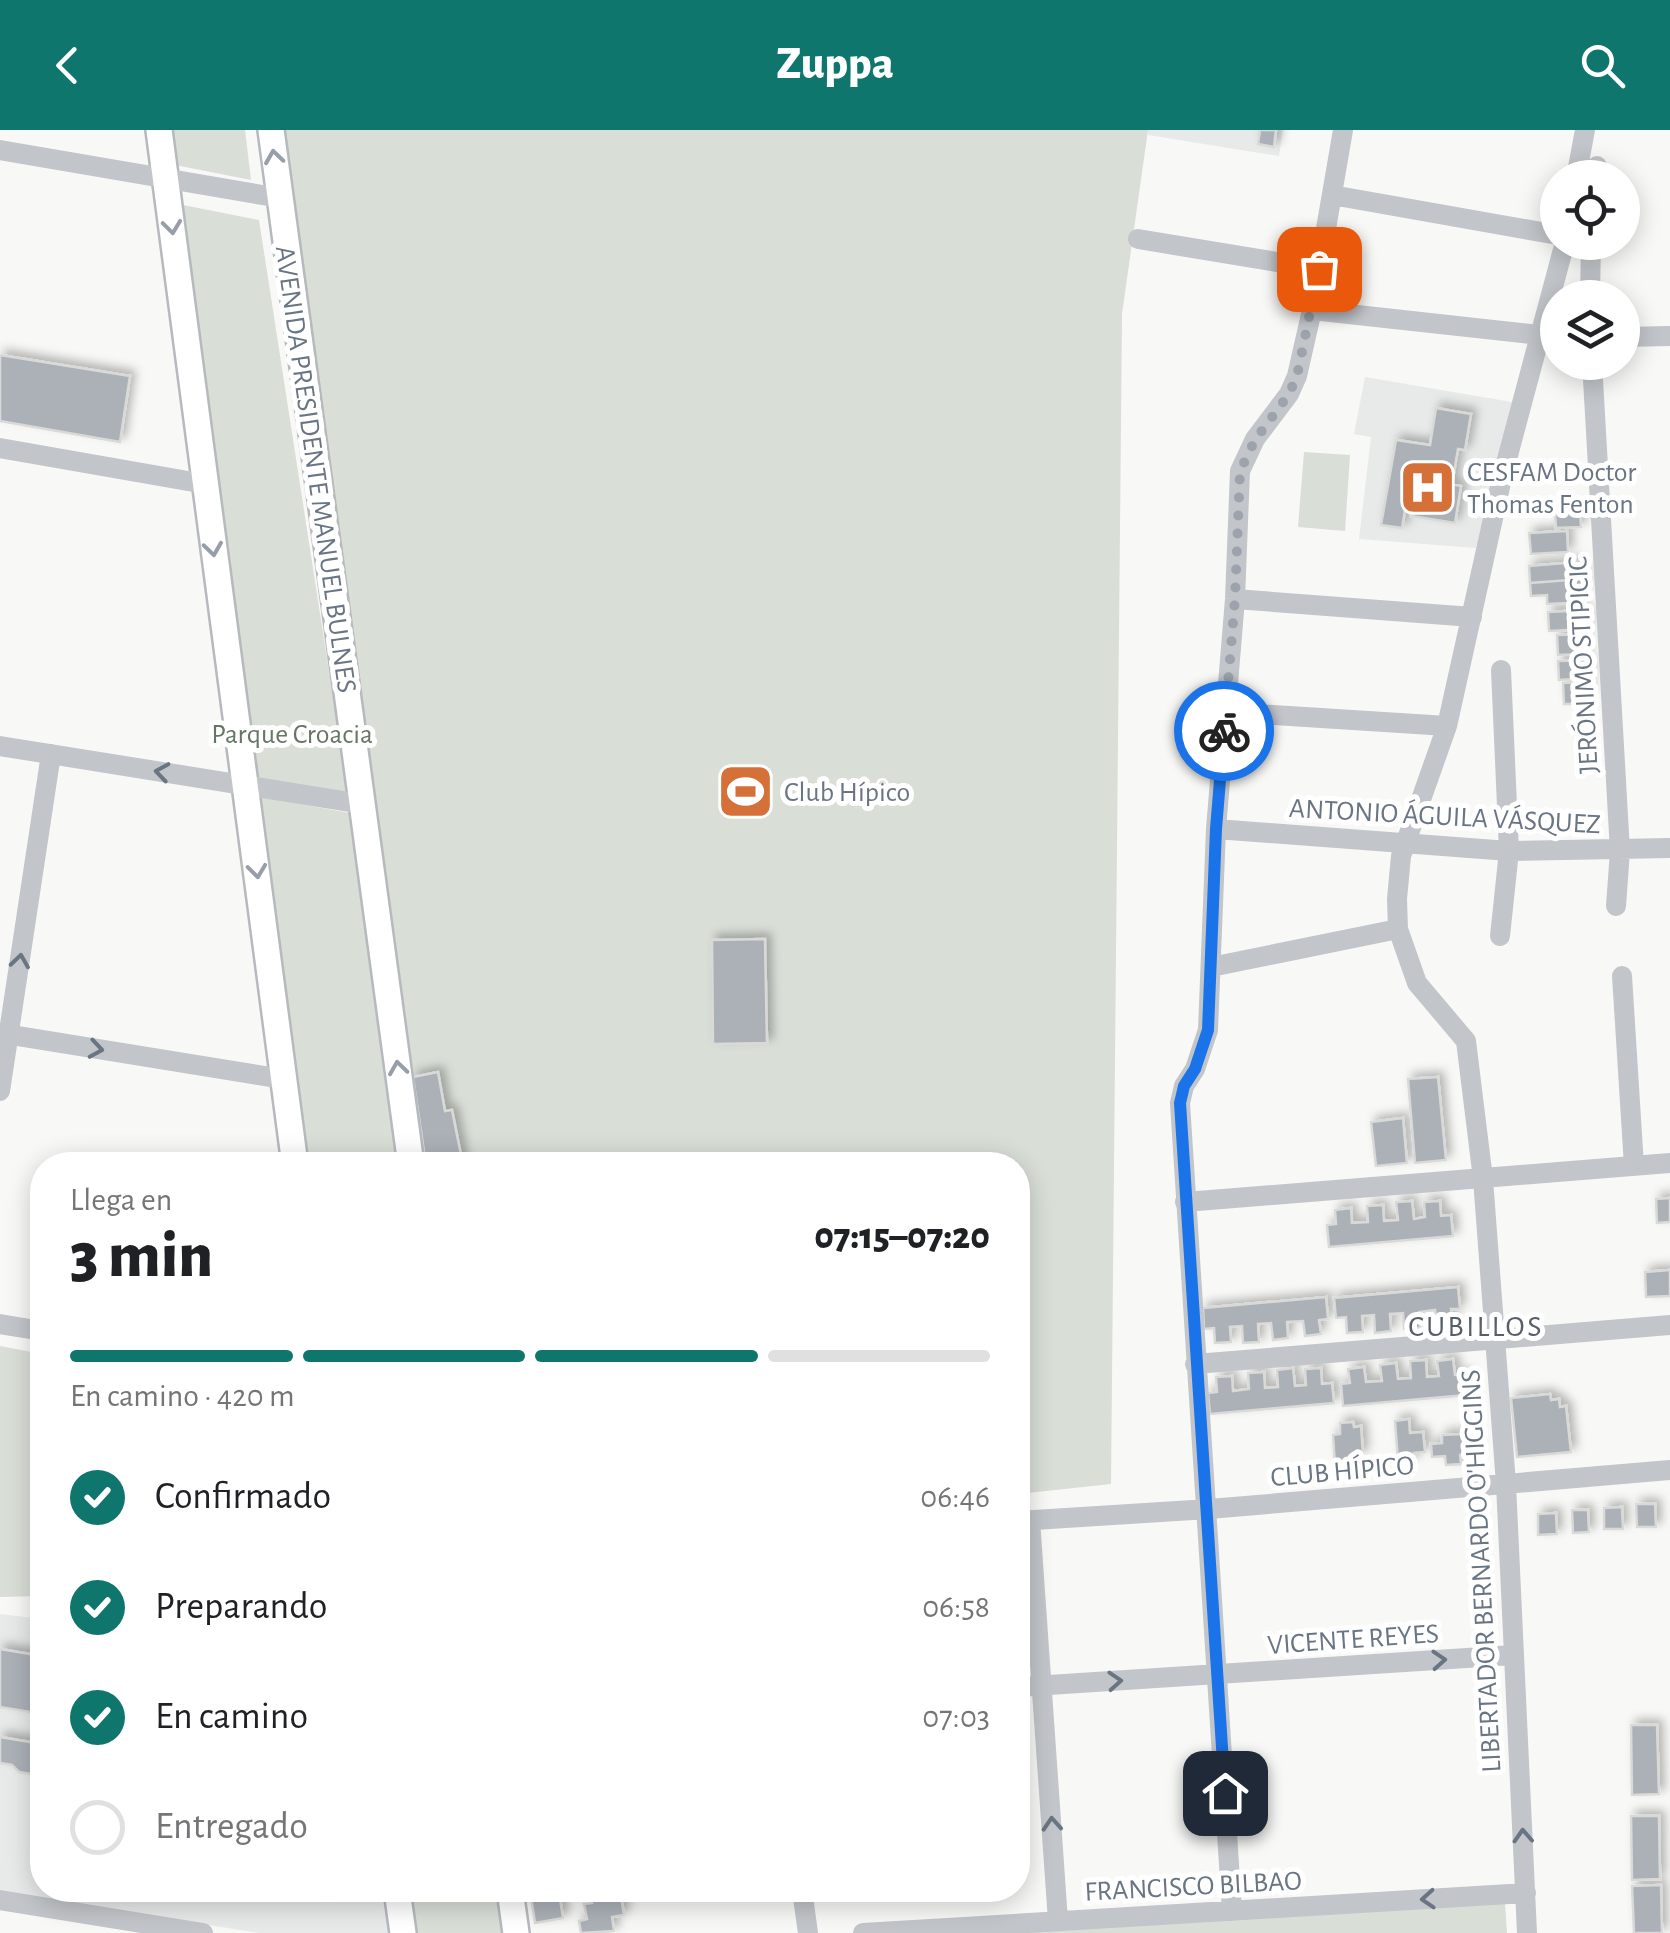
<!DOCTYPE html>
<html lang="es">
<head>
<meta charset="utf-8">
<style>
  :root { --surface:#fff; --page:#f2f2f2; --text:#202124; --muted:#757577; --line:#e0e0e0; --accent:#0f766e }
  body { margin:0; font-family:"Alegreya Sans",sans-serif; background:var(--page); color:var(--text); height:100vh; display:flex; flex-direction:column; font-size:38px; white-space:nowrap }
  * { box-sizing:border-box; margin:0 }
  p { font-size:32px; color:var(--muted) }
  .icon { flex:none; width:55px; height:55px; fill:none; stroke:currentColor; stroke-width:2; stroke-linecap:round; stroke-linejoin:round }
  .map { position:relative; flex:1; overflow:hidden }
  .sheet { position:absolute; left:30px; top:1022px; width:1000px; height:750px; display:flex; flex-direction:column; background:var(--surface); border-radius:40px; box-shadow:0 5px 25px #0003 }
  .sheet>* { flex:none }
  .buttons { position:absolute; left:1540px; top:30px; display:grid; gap:20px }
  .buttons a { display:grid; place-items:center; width:100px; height:100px; border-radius:50%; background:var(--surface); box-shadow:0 5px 25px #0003; font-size:50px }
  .pin { position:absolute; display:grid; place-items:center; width:85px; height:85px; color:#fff; margin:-42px; border-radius:20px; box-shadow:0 5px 15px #0006 }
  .courier { position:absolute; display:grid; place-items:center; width:100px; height:100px; margin:-50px; border:8px solid #1a73e8; border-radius:50%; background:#fff; color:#222; box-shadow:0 2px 12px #0007 }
  .overview em { font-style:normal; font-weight:800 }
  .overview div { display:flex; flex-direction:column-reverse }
  .overview { display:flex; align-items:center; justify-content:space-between; height:170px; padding:0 40px }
  h1 { font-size:65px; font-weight:800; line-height:75px }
  .bar { display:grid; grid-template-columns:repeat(4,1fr); gap:15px 10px; align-content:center; height:120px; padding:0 40px }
  .bar i { height:12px; border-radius:8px; background:var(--line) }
  .bar .selected { background:var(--accent) }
  .bar p { grid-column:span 4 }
  ol { padding:0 40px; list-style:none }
  li { display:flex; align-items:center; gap:30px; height:110px }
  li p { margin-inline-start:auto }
  li .icon { padding:10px; border-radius:50%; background:var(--accent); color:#fff; stroke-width:4 }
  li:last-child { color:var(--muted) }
  li i { width:55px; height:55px; border:5px solid var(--line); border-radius:50% }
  header { display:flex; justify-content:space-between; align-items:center; height:130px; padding:0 40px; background:var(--accent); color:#fff; font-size:45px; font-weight:800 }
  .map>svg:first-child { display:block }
  .built { fill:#e8eae9 }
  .green { fill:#d9ded7 }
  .building { fill:#acb1b8; stroke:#d9dad8; stroke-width:2.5; filter:url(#shadow) }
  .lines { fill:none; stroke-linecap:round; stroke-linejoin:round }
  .major-casing { stroke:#b6b9bd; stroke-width:30 }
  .minor { stroke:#c2c5c9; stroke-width:20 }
  .major { stroke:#fff; stroke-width:25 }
  .oneway { stroke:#979ea9 }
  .oneway2 { stroke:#6a7584 }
  .done { stroke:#9ca3ac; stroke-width:10; stroke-dasharray:0 18 }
  .route { stroke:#1a73e8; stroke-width:12 }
  .labels { text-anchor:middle; stroke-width:10; stroke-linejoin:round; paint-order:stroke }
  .street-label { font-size:28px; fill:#6a7584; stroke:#fff }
  .poi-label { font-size:28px; fill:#6a7584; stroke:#fff; text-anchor:start }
  .park-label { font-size:28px; fill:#657764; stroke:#fff }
  .neighbourhood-label { font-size:30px; letter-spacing:2.5px; fill:#575f6a; stroke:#fff }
</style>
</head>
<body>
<header><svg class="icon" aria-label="back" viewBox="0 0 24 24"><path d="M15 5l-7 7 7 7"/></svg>Zuppa<svg class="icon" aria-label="search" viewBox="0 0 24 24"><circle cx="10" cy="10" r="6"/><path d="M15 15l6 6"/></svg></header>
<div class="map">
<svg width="1670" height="1803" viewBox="0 0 1670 1803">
  <defs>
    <filter id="shadow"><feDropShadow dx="5" dy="-5" stdDeviation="5" flood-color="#0004"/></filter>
  </defs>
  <rect width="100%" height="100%" fill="#f8f8f6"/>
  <!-- built -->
  <path class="built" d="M1148 0H1283L1279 26 1148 5Z
    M1365 247 1512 272 1476 418 1359 409 1371 307 1354 304Z
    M0 1484 42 1489V1760H386L392 1803H259L0 1762Z"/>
  <!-- green -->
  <path class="green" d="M170 0H245L251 50 175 35Z
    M283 0H1148L1122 184 1111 1354 1018 1364V1035H426Z
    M183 75 259 90 348 664 251 650Z
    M1304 322 1350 325 1345 401 1298 397Z
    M256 666 350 683 399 1035H307Z
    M0 1216 42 1224V1466L0 1467Z
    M406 1760H498L504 1803H412Z
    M1505 1773 1507 1803H960Z"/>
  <!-- building -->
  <path class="building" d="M1260 0H1276L1274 17 1258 14Z
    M0 225 130 246 120 312 0 291Z
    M1436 278 1471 284 1465 320 1458 319 1452 354 1461 356 1455 393 1411 386 1415 365 1408 363 1402 398 1381 395 1396 310 1430 315Z
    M1580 380 1581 397 1556 398 1555 382Z
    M1567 401 1568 422 1531 424 1529 403Z
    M1577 432 1578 439H1583V449L1530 453 1529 436Z
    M1583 449 1584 463 1570 464V473L1547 474V465L1531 466 1530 453Z
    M1586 480 1587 499 1549 501 1548 482Z
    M1584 504 1585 524 1558 525 1557 505Z
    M1588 530 1589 548 1559 550 1558 531Z
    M1587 552 1588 568 1579 569 1580 574H1564L1563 553Z
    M765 809 767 913 713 914 712 810Z
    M438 942 445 981 452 980 463 1035H426L413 947Z
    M1438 947 1446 1030 1415 1033 1408 949Z
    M1403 988 1407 1033 1376 1036 1371 992Z
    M1670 1068V1092L1657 1093 1656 1069Z
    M1412 1071 1414 1089 1425 1087 1424 1072 1440 1071 1441 1086 1451 1085 1453 1106 1329 1117 1327 1095 1336 1094 1335 1080 1351 1078 1352 1093 1368 1092 1367 1076 1383 1075 1384 1091 1398 1090 1396 1072Z
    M1670 1140V1166L1646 1167 1645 1142Z
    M1458 1157 1460 1179H1451L1453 1194 1437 1196 1435 1180 1419 1182 1420 1198 1404 1199 1403 1183 1390 1184 1391 1201 1375 1203 1374 1185 1362 1186 1363 1202 1347 1203 1346 1187 1336 1188 1334 1168Z
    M1326 1167 1328 1189 1319 1190 1321 1204 1305 1206 1303 1191 1287 1192 1288 1208 1273 1210 1271 1193 1258 1194 1259 1212 1243 1213 1242 1196 1230 1197 1231 1212 1215 1213 1214 1198 1204 1199 1203 1178Z
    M1453 1229 1455 1245 1465 1244 1466 1265 1343 1276 1341 1254 1350 1253 1348 1239 1364 1237 1366 1252 1382 1251 1380 1235 1396 1233 1398 1249 1411 1248 1410 1231 1426 1230 1427 1247 1439 1246 1437 1231Z
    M1293 1238 1295 1256 1306 1255 1305 1239 1321 1238 1322 1254 1332 1253 1334 1273 1210 1284 1208 1263 1217 1262 1216 1247 1232 1246 1233 1261 1249 1259 1248 1243 1264 1242 1265 1258 1278 1257 1277 1240Z
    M1550 1264 1551 1270 1559 1269 1560 1277 1566 1276 1571 1322 1517 1327 1511 1268Z
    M1409 1289 1410 1303 1423 1302 1425 1322 1414 1323V1330L1398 1331 1395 1291Z
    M1353 1292 1354 1297 1361 1296 1363 1324 1352 1325V1334L1335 1335 1333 1305 1340 1304V1293Z
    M1464 1304 1465 1313 1472 1312 1473 1324 1460 1325 1461 1334 1446 1335 1445 1326 1432 1327 1431 1314 1442 1313V1305Z
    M1636 1374H1655L1656 1397H1637Z
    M1622 1377 1623 1399H1604V1378Z
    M1572 1380H1588L1589 1402 1573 1403Z
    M1556 1383 1557 1404 1538 1405V1384Z
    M0 1519 42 1526V1584L0 1577Z
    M1631 1595H1657L1659 1664 1632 1665Z
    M0 1607 42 1614V1657L36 1656 38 1645 19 1642 12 1635 0 1633Z
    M1631 1686H1659L1660 1749 1632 1750Z
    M1661 1755 1662 1803H1634L1632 1756Z
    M272 1760H331L330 1768Z
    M530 1760H571L559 1762 563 1788 535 1793Z
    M590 1760H620L624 1785 612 1787 614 1801 581 1803 579 1791 587 1789 584 1774 592 1773Z"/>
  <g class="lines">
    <defs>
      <path id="major" d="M159 0 295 1035
        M271 0 411 1035
        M397 1760 403 1803
        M510 1760 516 1803"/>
    </defs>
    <!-- major casing -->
    <use href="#major" class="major-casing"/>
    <!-- minor -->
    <path class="minor" d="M0 20 280 68
      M1576 48 1585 0
      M1597 48V36
      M1332 65 1558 105
      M1138 109 1319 139
      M1590 168 1591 112
      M1312 180 1558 207
      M1622 207 1670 206
      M1592 232 1620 721 1616 776
      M0 318 205 354
      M1235 469 1472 487
      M1226 582 1447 596
      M0 616 362 674
      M1216 699 1509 721 1670 718
      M1500 806 1509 721 1501 540
      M1211 837 1398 799
      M1622 846 1634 1036
      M0 903 283 949
      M0 961 51 624
      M1185 1072 1670 1033
      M0 1194 42 1201
      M1195 1234 1670 1195
      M1030 1390 1058 1791
      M1018 1391 1209 1379 1670 1340
      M1018 1557 1513 1525
      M802 1760 808 1803
      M0 1770 203 1803
      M1232 1781 1180 973 1184 956 1195 939 1208 900 1216 699 1235 469 1240 341 1255 309 1289 264 1297 246 1312 180 1343 0
      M863 1803 1526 1763
      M1527 1803 1506 1354 1483 1049 1466 911 1417 853 1398 799 1397 769 1401 726 1447 596 1502 348 1565 112"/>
    <!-- major -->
    <use href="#major" class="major"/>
  </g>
  <!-- one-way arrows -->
  <defs><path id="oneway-chevron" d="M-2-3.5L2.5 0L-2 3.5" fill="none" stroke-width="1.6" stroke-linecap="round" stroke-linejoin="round" transform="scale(2.5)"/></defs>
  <g class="oneway">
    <use href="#oneway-chevron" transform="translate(274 27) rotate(-98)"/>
    <use href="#oneway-chevron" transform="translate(172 97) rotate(83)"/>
    <use href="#oneway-chevron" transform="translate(213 419) rotate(82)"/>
    <use href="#oneway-chevron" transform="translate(257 741) rotate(83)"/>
    <use href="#oneway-chevron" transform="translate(398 938) rotate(-98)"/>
  </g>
  <g class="oneway2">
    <use href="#oneway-chevron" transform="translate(162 642) rotate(-171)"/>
    <use href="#oneway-chevron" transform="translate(20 831) rotate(-82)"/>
    <use href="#oneway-chevron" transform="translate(96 919) rotate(9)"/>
    <use href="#oneway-chevron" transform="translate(1439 1530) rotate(-4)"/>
    <use href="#oneway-chevron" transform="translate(1115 1551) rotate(-4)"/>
    <use href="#oneway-chevron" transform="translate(1052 1694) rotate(-94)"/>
    <use href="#oneway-chevron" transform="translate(1523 1706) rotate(-93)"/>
    <use href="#oneway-chevron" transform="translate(1428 1769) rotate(176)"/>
  </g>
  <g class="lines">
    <!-- done -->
    <path class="done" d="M1224 601 1235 469 1240 341 1255 310 1289 264 1297 246 1319 139"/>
    <!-- route -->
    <path class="route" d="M1224 601 1216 699 1208 900 1195 939 1184 956 1180 973 1225 1663"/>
  </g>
  <!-- icons -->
  <defs>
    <symbol id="hospital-square" viewBox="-11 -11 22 22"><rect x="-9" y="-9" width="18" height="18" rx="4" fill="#d57039" stroke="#fff"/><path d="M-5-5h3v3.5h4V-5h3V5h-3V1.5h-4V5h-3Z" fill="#fff"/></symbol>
    <symbol id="stadium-square" viewBox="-11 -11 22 22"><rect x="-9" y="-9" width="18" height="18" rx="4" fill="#d57039" stroke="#fff"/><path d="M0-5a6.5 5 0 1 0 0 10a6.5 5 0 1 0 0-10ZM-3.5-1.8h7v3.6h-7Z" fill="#fff"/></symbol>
  </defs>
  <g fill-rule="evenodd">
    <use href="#hospital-square" x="1396" y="326" width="63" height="63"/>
    <use href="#stadium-square" x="714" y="630" width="63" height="63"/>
  </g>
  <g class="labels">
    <!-- street labels -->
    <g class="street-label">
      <text transform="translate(317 339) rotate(82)" y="10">AVENIDA PRESIDENTE MANUEL BULNES</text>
      <text transform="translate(1582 535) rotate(-93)" y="10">JERÓNIMO STIPICIC</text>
      <text transform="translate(1445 685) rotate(3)" y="10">ANTONIO ÁGUILA VÁSQUEZ</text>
      <text transform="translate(1342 1340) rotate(-5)" y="10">CLUB HÍPICO</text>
      <text transform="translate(1480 1441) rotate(-93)" y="10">LIBERTADOR BERNARDO O'HIGGINS</text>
      <text transform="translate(1353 1508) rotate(-4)" y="10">VICENTE REYES</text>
      <text transform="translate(1193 1755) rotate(-3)" y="10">FRANCISCO BILBAO</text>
    </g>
    <!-- poi labels -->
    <g class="poi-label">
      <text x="1467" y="351">CESFAM Doctor<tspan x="1467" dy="32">Thomas Fenton</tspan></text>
      <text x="784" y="671">Club Hípico</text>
    </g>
    <!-- park labels -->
    <g class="park-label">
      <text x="292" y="613">Parque Croacia</text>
    </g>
    <!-- neighbourhood labels -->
    <g class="neighbourhood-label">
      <text x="1476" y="1206">CUBILLOS</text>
    </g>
  </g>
</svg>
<div class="buttons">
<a><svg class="icon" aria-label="locate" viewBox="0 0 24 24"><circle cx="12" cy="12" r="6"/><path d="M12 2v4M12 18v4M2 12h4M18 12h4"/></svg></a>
<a><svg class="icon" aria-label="layers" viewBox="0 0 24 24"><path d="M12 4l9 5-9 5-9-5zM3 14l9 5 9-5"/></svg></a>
</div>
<div class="pin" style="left:1319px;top:139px;background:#ea580c"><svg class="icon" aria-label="bag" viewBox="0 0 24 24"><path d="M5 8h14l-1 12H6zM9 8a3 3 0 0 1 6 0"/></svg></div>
<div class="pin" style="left:1225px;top:1663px;background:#1f2937"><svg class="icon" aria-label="home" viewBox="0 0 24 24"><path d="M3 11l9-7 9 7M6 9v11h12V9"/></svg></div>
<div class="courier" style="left:1224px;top:601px"><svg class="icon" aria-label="bike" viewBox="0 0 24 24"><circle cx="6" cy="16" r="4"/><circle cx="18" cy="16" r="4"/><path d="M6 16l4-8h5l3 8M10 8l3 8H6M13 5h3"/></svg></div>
<section class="sheet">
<div class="overview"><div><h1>3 min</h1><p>Llega en</p></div><em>07:15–07:20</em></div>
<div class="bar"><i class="selected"></i><i class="selected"></i><i class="selected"></i><i></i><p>En camino · 420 m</p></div>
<ol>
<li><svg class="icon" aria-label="check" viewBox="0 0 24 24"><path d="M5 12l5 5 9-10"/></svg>Confirmado<p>06:46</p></li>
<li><svg class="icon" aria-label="check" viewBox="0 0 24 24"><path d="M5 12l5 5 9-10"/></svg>Preparando<p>06:58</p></li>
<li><svg class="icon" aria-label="check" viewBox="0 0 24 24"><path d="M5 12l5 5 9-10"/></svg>En camino<p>07:03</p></li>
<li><i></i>Entregado</li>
</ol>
</section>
</div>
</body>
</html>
